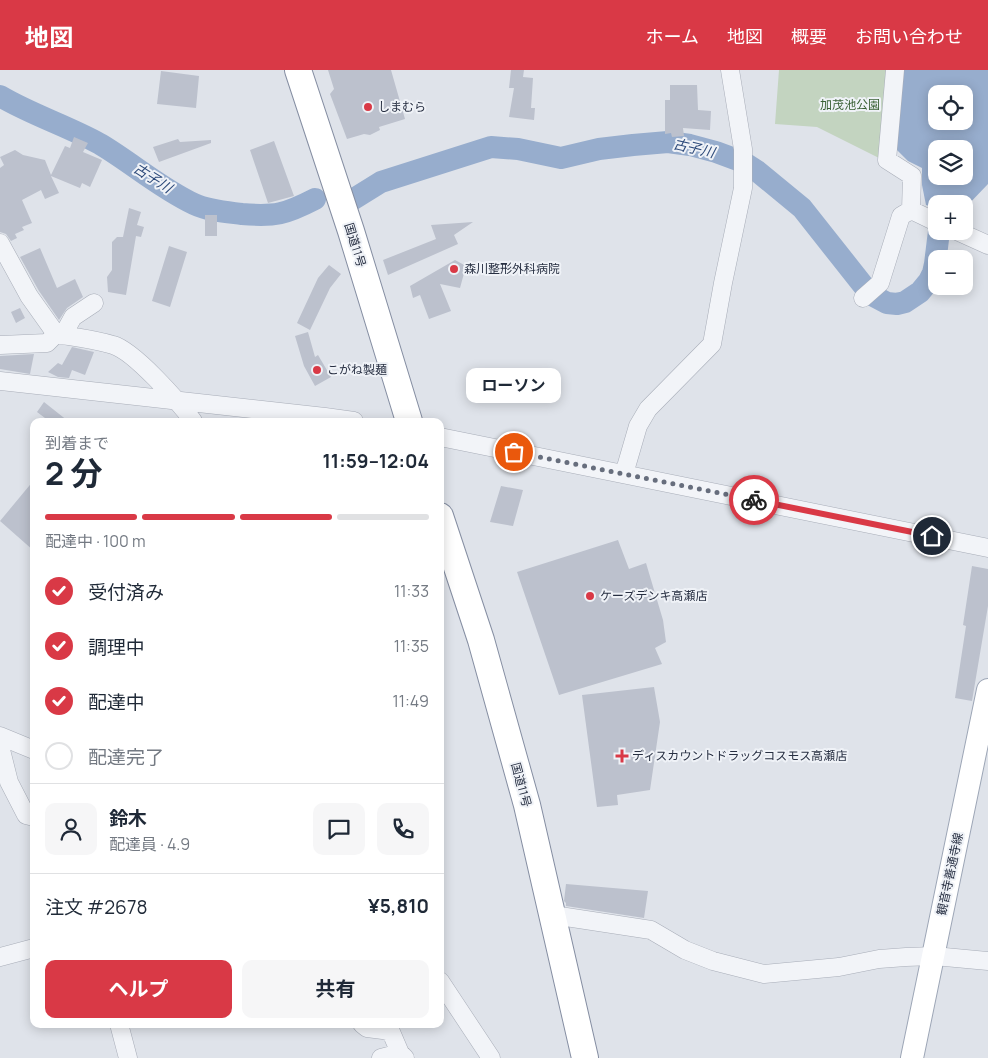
<!DOCTYPE html>
<html lang="ja">
<head>
<meta charset="utf-8">
<style>
  :root { --surface:#fff; --page:#f6f6f7; --text:#1f2937; --muted:#747a83; --line:#e0e1e3; --accent:#d93946 }
  body { margin:0; font-family:Manrope,"Noto Sans JP",sans-serif; background:var(--page); color:var(--text); height:100vh; display:flex; flex-direction:column; font-size:19px; white-space:nowrap }
  * { box-sizing:border-box; margin:0 }
  p { font-size:16px; color:var(--muted) }
  .icon { flex:none; width:28px; height:28px; fill:none; stroke:currentColor; stroke-width:2; stroke-linecap:round; stroke-linejoin:round }
  .map { position:relative; flex:1; overflow:hidden }
  .sheet { position:absolute; left:30px; top:348px; width:414px; height:610px; display:flex; flex-direction:column; background:var(--surface); border-radius:10px; box-shadow:0 2px 12px #0003 }
  .sheet>* { flex:none }
  .buttons { position:absolute; left:928px; top:15px; display:grid; gap:10px }
  .buttons a { display:grid; place-items:center; width:45px; height:45px; border-radius:10px; background:var(--surface); box-shadow:0 2px 12px #0003; font-size:25px }
  .pin { position:absolute; display:grid; place-items:center; width:42px; height:42px; color:#fff; margin:-21px; border:2px solid #fff; border-radius:50%; box-shadow:0 1px 5px #0007 }
  .courier { position:absolute; display:grid; place-items:center; width:50px; height:50px; margin:-25px; border:4px solid #d93946; border-radius:50%; background:#fff; color:#222; box-shadow:0 1px 6px #0007 }
  .bubble { position:absolute; height:35px; border-radius:10px; background:var(--surface); box-shadow:0 2px 12px #0003; font-size:16px; font-weight:700; line-height:35px; text-align:center }
  .head em { font-style:normal; font-weight:700 }
  .head div { display:flex; flex-direction:column-reverse }
  .head { display:flex; align-items:center; justify-content:space-between; height:85px; padding:0 15px }
  h1 { font-size:32px; font-weight:700; line-height:38px }
  .bar { display:grid; grid-template-columns:repeat(4,1fr); gap:8px 5px; align-content:center; height:60px; padding:0 15px }
  .bar i { height:6px; border-radius:4px; background:var(--line) }
  .bar .current { background:var(--accent) }
  .bar p { grid-column:span 4 }
  .line { display:flex; align-items:center; gap:12px; padding:0 15px; border-top:1px solid var(--line) }
  .line div { flex:1 }
  .round { display:grid; place-items:center; flex:none; width:52px; height:52px; border-radius:10px; background:var(--page) }
  ol { padding:0 15px; list-style:none }
  li { display:flex; align-items:center; gap:15px; height:55px }
  li p { margin-inline-start:auto }
  li .icon { padding:5px; border-radius:50%; background:var(--accent); color:#fff; stroke-width:4 }
  li:last-child { color:var(--muted) }
  li i { width:28px; height:28px; border:2px solid var(--line); border-radius:50% }
  .cta { display:flex; gap:10px; margin-top:auto; padding:10px 15px }
  .cta a { flex:1; height:58px; border-radius:10px; background:var(--accent); color:#fff; font-size:20px; font-weight:700; line-height:58px; text-align:center }
  .cta a+a { background:var(--page); color:var(--text) }
  header { display:flex; align-items:center; gap:30px; box-sizing:border-box; height:70px; padding:0 25px; background:var(--accent); color:#fff }
  header strong { font-size:24px }
  nav { display:flex; gap:28px; margin-inline-start:auto; font-size:18px }
  .map>svg:first-child { display:block }
  .green { fill:#c3d4c0 }
  .water { fill:#97adcd; fill-rule:evenodd }
  .lines { fill:none; stroke-linecap:round; stroke-linejoin:round }
  .river { stroke:#97adcd; stroke-width:22 }
  .building { fill:#bcc1cd }
  .minor-casing { stroke:#a8adb8; stroke-width:19 }
  .major-casing { stroke:#9da6b6; stroke-width:24 }
  .highway-casing { stroke:#858ea2; stroke-width:28 }
  .minor { stroke:#f2f4f8; stroke-width:18 }
  .major { stroke:#fff; stroke-width:22 }
  .highway { stroke:#fff; stroke-width:26 }
  .done { stroke:#676e7d; stroke-width:5; stroke-dasharray:0 9 }
  .route { stroke:#d93946; stroke-width:6 }
  .poi-dot { fill:#d93946; stroke:#eff2f7; stroke-width:2 }
  .labels { text-anchor:middle; stroke-width:4; stroke-linejoin:round; paint-order:stroke }
  .park-label { font-size:12px; fill:#385f33; stroke:#eff2f7 }
  .poi-label { font-size:12px; fill:#272f42; stroke:#eff2f7; text-anchor:start }
  .street-label { font-size:12px; fill:#272f42; stroke:#eff2f7 }
  .water-label { font-size:14px; font-style:italic; fill:#2d4a7a; stroke:#eff2f7 }
</style>
</head>
<body>
<header>
<strong>地図</strong>
<nav><a>ホーム</a><a>地図</a><a>概要</a><a>お問い合わせ</a></nav>
</header>
<div class="map">
<svg width="988" height="988" viewBox="0 0 988 988">
  <rect width="100%" height="100%" fill="#dfe3ea"/>
  <!-- green -->
  <path class="green" d="M779 0H888L879 88 817 57 775 54Z"/>
  <!-- water -->
  <path class="water" d="M897 0H988V114L964 139V134H936V138L926 135 922 115V98L908 91 896 79ZM936 24H964V51H936ZM936 79H964V106H936Z"/>
  <g class="lines">
    <!-- river -->
    <path class="river" d="M0 26C32 45 68 56 100 74 132 93 160 118 194 134 209 141 226 142 242 144 275 147 286 144 315 129
      M352 130 381 112 491 77 518 79 561 88 599 79 633 75 668 72 690 75 716 82 743 92 757 101 802 138 870 224 887 233 897 234 905 232 920 222 929 211 933 203 935 194 939 161"/>
  </g>
  <!-- building -->
  <path class="building" d="M328 0H391L405 49 379 57 380 60 370 65 364 64 347 69 330 24 334 19Z
    M511 0H524L523 7 533 8 531 38H535L534 50 509 47 514 18H509Z
    M161 1 199 6 196 38 157 34Z
    M670 15H697L698 40 711 41 710 60 683 58 684 66 672 67 671 63 665 64V30H670Z
    M74 67 88 73 83 82 102 90 90 117 82 113 80 118 51 106 59 123 45 129 41 120 22 130 32 153 22 157 24 160 15 164 17 168 11 171 6 164 0 162V98L4 95 0 87 15 80 23 85 45 90 51 105 65 76 70 78Z
    M178 69 180 72 211 70V73L159 92 153 77Z
    M274 71 294 126 268 133 250 80Z
    M129 138 141 142 137 155 144 157 141 167 136 166 126 225 108 222 107 207 112 200V172L117 167H123Z
    M205 145H217V166H205Z
    M473 152 454 165 458 174 388 205 383 190 436 169 431 155Z
    M169 176 187 182 170 237 152 231Z
    M40 178 57 218 75 209 83 227 67 238 59 250 39 221 20 187Z
    M455 190 466 196 460 218 440 214 451 241 429 249 420 225 413 228 410 216Z
    M329 195 341 204 330 218 310 260 297 253 318 208Z
    M20 238 25 248 16 253 11 242Z
    M308 262 315 287 318 285 331 307 315 316 304 296 295 266Z
    M72 277 94 282 85 305 72 300 69 308 58 307 48 302 58 293 62 295Z
    M34 284 30 304 0 299V286Z
    M44 332 68 351H49L37 342Z
    M34 410V481L0 451Z
    M501 416 523 420 513 456 490 452Z
    M618 470 629 499 646 493 663 550 666 572 655 578 662 594 559 625 517 502Z
    M972 496 988 499V536L972 631 955 628 966 556 963 555Z
    M654 617 660 652 650 720 617 725 618 735 597 737 582 625Z
    M566 814 648 821 644 848 566 836V833L564 831Z"/>
  <g class="lines">
    <defs>
      <path id="minor" d="M895 0 887 90 912 106 911 140 936 152
        M957 161 988 175
        M0 173 29 226 56 264C74 267 94 269 113 275 134 281 179 332 193 351
        M863 228 880 213 901 146 911 140
        M63 265 73 247 94 233
        M0 275 47 273 56 264
        M0 311 325 347 354 351
        M440 367 988 478
        M624 404 638 356 648 339 712 274 723 213 743 118V79L730 0
        M0 666 34 680
        M0 676 9 712 26 745 34 747
        M553 845 651 860 685 880 713 891 764 904 839 897 879 889 906 887 934 886 988 891
        M0 887 34 878
        M440 911 491 988
        M119 954 128 988
        M362 954 367 958 383 960 391 962 400 983 405 988
        M381 988 400 983"/>
      <path id="major" d="M912 988 988 620"/>
      <path id="highway" d="M298 0 351 161 409 351
        M440 446 481 570 527 735 585 988"/>
    </defs>
    <!-- minor casing -->
    <use href="#minor" class="minor-casing"/>
    <!-- major casing -->
    <use href="#major" class="major-casing"/>
    <!-- highway casing -->
    <use href="#highway" class="highway-casing"/>
    <!-- minor -->
    <use href="#minor" class="minor"/>
    <!-- major -->
    <use href="#major" class="major"/>
    <!-- highway -->
    <use href="#highway" class="highway"/>
  </g>
  <g class="lines">
    <!-- done -->
    <path class="done" d="M514 382 754 430"/>
    <!-- route -->
    <path class="route" d="M754 430 932 466"/>
  </g>
  <!-- markers -->
  <g class="poi-dot">
    <circle cx="368" cy="37" r="5"/>
    <circle cx="454" cy="199" r="5"/>
    <circle cx="317" cy="300" r="5"/>
    <circle cx="590" cy="526" r="5"/>
    <path d="M619.5 678.5h5v5h5v5h-5v5h-5v-5h-5v-5h5z"/>
  </g>
  <g class="labels">
    <!-- park labels -->
    <g class="park-label">
      <text x="850" y="39">加茂池公園</text>
    </g>
    <!-- poi labels -->
    <g class="poi-label">
      <text x="378" y="41">しまむら</text>
      <text x="464" y="203">森川整形外科病院</text>
      <text x="327" y="304">こがね製麺</text>
      <text x="600" y="530">ケーズデンキ高瀬店</text>
      <text x="632" y="690">ディスカウントドラッグコスモス高瀬店</text>
    </g>
    <!-- street labels -->
    <g class="street-label">
      <text transform="translate(355 175) rotate(73)" y="4">国道11号</text>
      <text transform="translate(521 715) rotate(75)" y="4">国道11号</text>
      <text transform="translate(950 804) rotate(-78)" y="4">観音寺善通寺線</text>
    </g>
    <!-- water labels -->
    <g class="water-label">
      <text transform="translate(694 78) rotate(13)" y="5">古子川</text>
      <text transform="translate(153 108) rotate(32)" y="5">古子川</text>
    </g>
  </g>
</svg>
<div class="buttons">
<a><svg class="icon" aria-label="locate" viewBox="0 0 24 24"><circle cx="12" cy="12" r="6"/><path d="M12 2v4M12 18v4M2 12h4M18 12h4"/></svg></a>
<a><svg class="icon" aria-label="layers" viewBox="0 0 24 24"><path d="M12 4l9 5-9 5-9-5zM3 14l9 5 9-5"/></svg></a>
<a>+</a>
<a>−</a>
</div>
<div class="pin" style="left:514px;top:382px;background:#ea580c"><svg class="icon" aria-label="bag" viewBox="0 0 24 24"><path d="M5 8h14l-1 12H6zM9 8a3 3 0 0 1 6 0"/></svg></div>
<div class="pin" style="left:932px;top:466px;background:#1f2937"><svg class="icon" aria-label="home" viewBox="0 0 24 24"><path d="M3 11l9-7 9 7M6 9v11h12V9"/></svg></div>
<div class="courier" style="left:754px;top:430px"><svg class="icon" aria-label="bike" viewBox="0 0 24 24"><circle cx="6" cy="16" r="4"/><circle cx="18" cy="16" r="4"/><path d="M6 16l4-8h5l3 8M10 8l3 8H6M13 5h3"/></svg></div>
<div class="bubble" style="left:466px;top:298px;width:95px">ローソン</div>
<section class="sheet">
<div class="head"><div><h1>2 分</h1><p>到着まで</p></div><em>11:59–12:04</em></div>
<div class="bar"><i class="current"></i><i class="current"></i><i class="current"></i><i></i><p>配達中 · 100 m</p></div>
<ol>
<li><svg class="icon" aria-label="check" viewBox="0 0 24 24"><path d="M5 12l5 5 9-10"/></svg>受付済み<p>11:33</p></li>
<li><svg class="icon" aria-label="check" viewBox="0 0 24 24"><path d="M5 12l5 5 9-10"/></svg>調理中<p>11:35</p></li>
<li><svg class="icon" aria-label="check" viewBox="0 0 24 24"><path d="M5 12l5 5 9-10"/></svg>配達中<p>11:49</p></li>
<li><i></i>配達完了</li>
</ol>
<div class="line" style="height:90px"><a class="round"><svg class="icon" aria-label="person" viewBox="0 0 24 24"><circle cx="12" cy="8" r="4"/><path d="M4 21q1-7 8-7t8 7"/></svg></a><div><b>鈴木</b><p>配達員 · 4.9</p></div><a class="round"><svg class="icon" aria-label="chat" viewBox="0 0 24 24"><path d="M4 5h16v11H9l-5 4z"/></svg></a><a class="round"><svg class="icon" aria-label="phone" viewBox="0 0 24 24"><path d="M5 4h4l2 5-3 2q2 4 5 5l2-3 5 2v4C11 20 4 13 5 4z"/></svg></a></div>
<div class="line" style="height:65px"><div>注文 #2678</div><b>¥5,810</b></div>
<div class="cta"><a>ヘルプ</a><a>共有</a></div>
</section>
</div>
</body>
</html>
